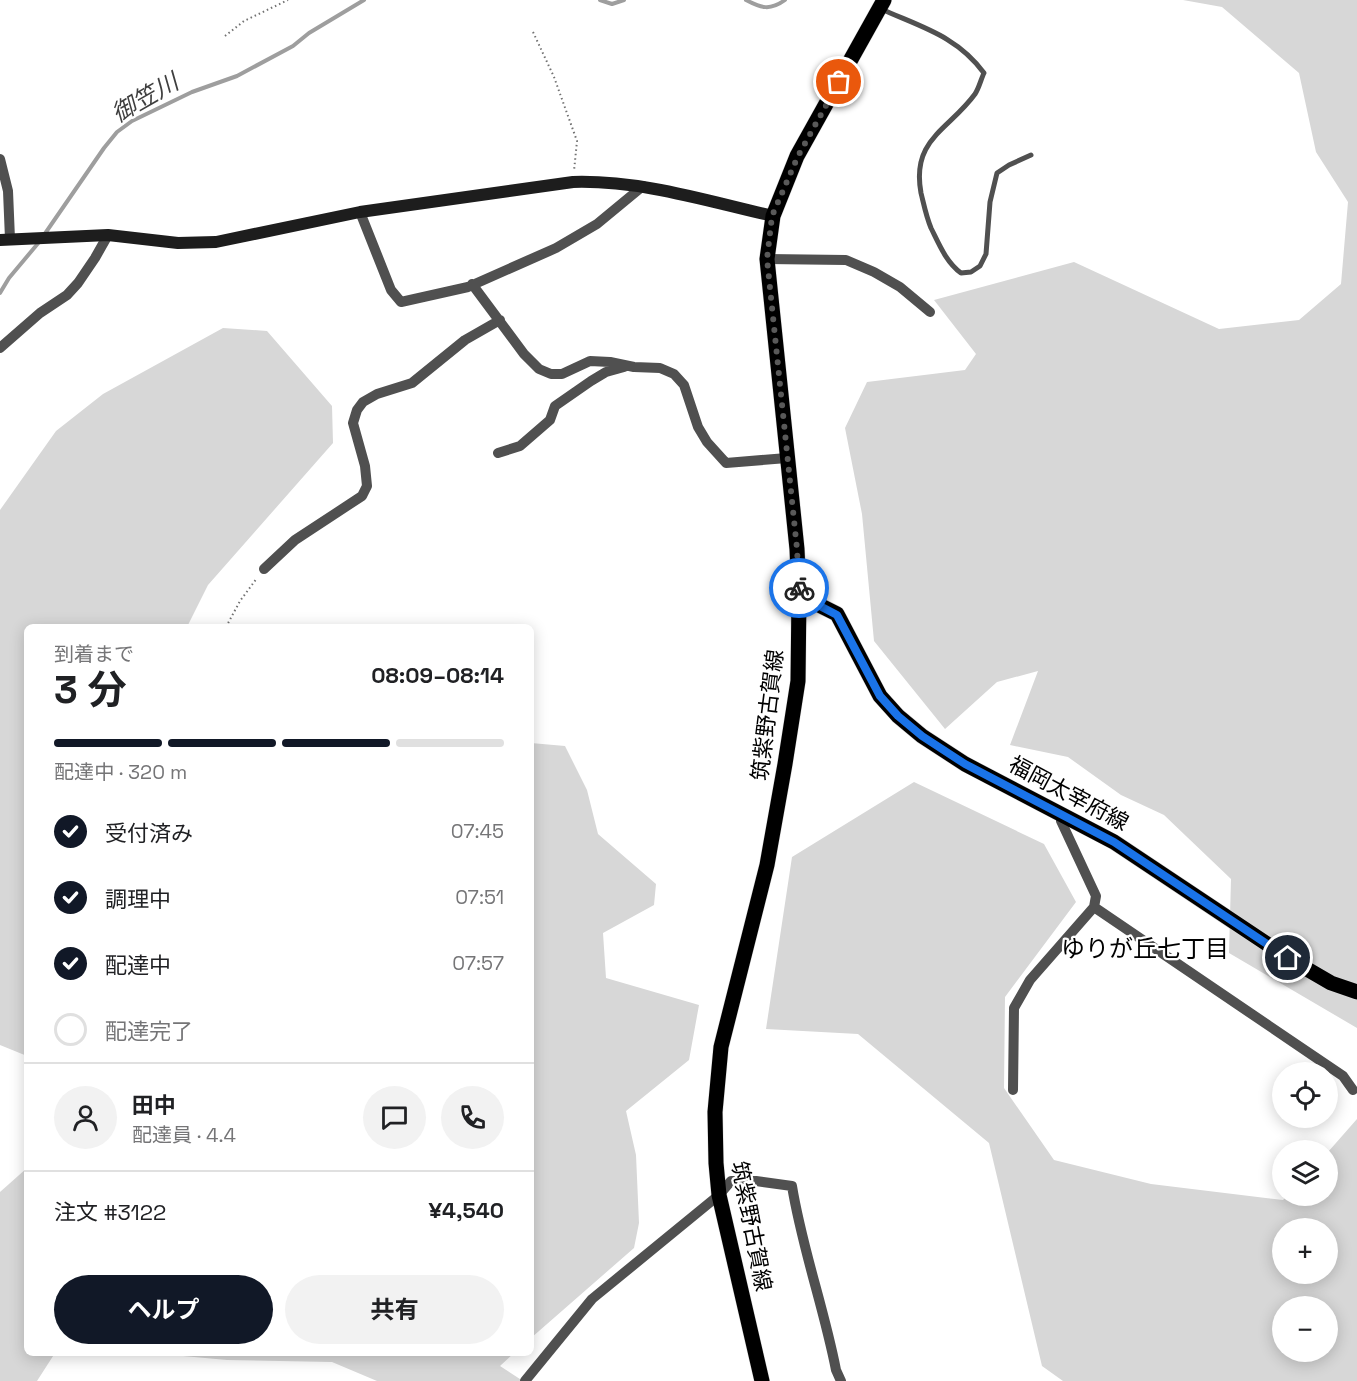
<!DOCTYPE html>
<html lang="ja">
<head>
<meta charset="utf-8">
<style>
  :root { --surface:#fff; --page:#f2f2f2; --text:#202124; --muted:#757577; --line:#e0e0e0; --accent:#111827 }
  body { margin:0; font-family:"Space Grotesk","Noto Sans JP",sans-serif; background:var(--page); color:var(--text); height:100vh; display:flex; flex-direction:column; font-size:22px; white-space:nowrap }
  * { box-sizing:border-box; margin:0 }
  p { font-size:20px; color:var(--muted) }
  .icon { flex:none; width:33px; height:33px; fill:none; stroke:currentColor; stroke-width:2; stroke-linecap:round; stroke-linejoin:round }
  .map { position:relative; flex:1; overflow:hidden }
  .details { position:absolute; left:24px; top:624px; width:510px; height:732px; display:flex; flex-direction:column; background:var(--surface); border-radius:9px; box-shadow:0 3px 15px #0003 }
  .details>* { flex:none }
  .controls { position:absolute; left:1272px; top:1062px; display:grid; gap:12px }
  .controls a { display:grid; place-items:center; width:66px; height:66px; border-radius:50%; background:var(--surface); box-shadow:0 3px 15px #0003; font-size:30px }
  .pin { position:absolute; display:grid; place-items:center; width:51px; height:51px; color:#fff; margin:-26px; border:3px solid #fff; border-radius:50%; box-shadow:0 2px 6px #0007 }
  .courier { position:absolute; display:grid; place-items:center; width:60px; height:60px; margin:-30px; border:4px solid #1a73e8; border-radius:50%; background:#fff; color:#222; box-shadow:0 2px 8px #0007 }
  .overview em { font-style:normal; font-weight:700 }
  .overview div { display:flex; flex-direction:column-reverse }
  .overview { display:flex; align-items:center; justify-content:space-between; height:102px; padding:0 30px }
  h1 { font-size:39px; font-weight:700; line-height:45px }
  .bar { display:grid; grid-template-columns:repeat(4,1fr); gap:9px 6px; align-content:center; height:72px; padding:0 30px }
  .bar i { height:8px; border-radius:4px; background:var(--line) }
  .bar .selected { background:var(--accent) }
  .bar p { grid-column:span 4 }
  .line { display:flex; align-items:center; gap:15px; padding:0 30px; border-top:2px solid var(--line) }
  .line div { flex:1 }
  .round { display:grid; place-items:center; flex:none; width:63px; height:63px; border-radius:32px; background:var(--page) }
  ol { padding:0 30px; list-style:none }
  li { display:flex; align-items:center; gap:18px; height:66px }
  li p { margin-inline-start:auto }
  li .icon { padding:6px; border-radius:50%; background:var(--accent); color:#fff; stroke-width:4 }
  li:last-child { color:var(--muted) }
  li i { width:33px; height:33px; border:3px solid var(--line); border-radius:50% }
  .action { display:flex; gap:12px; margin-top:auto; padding:12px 30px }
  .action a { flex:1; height:69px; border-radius:36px; background:var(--accent); color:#fff; font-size:24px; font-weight:700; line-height:69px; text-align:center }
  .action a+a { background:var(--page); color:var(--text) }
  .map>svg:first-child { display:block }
  .green { fill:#d7d7d7; fill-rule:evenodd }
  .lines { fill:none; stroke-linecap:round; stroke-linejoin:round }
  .stream { stroke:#9e9e9e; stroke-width:4 }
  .primary-casing { stroke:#dbdbdb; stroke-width:16 }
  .path { stroke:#727272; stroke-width:2; stroke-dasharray:1.5 3; stroke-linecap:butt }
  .lane { stroke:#505050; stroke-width:5 }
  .street { stroke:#505050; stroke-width:10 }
  .secondary { stroke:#1d1d1d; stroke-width:12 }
  .primary { stroke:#000; stroke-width:15 }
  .done { stroke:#595959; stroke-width:6; stroke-dasharray:0 10.8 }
  .route { stroke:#1a73e8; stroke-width:8 }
  .labels { text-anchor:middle; stroke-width:4.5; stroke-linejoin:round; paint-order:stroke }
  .street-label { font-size:22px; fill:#000; stroke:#fff }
  .water-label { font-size:24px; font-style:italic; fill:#3f3f3f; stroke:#fff }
  .neighbourhood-label { font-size:24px; fill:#000; stroke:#fff }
</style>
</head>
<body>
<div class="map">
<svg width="1357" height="1381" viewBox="0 0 1357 1381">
  <rect width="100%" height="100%" fill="#fff"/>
  <!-- green -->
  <path class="green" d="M1183 0H1357V1028L1229 953 1231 879 1164 815 1121 795 1068 757 1010 745 1038 671 997 682 945 729 874 641 862 514 845 428 867 382 965 370 976 354 934 300 1074 262 1219 329 1299 320 1341 284 1348 202 1316 152 1299 73 1222 7Z
    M223 328 267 331 332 406 333 443 208 585 187 627H27V1056L0 1045V510L56 431 103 394Z
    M531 743 565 746 587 790 598 834 656 884 654 905 603 933 606 978 699 1005 689 1060 626 1111 636 1155 639 1223 634 1248 531 1338Z
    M914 782 1044 844 1076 902 1005 997 1004 1088 1054 1160 1151 1184 1283 1200 1287 1196H1328V1152L1357 1119V1381H1063L1042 1366 989 1143 858 1034 766 1029 792 857ZM1282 1228H1328V1274H1282ZM1282 1306H1328V1352H1282Z
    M27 1168V1353H55L37 1381H0V1192Z
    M166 1353H514L500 1366 523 1381H377L332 1362 227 1360 172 1355Z"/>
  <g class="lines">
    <!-- stream -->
    <path class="stream" d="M600 0 612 4 624 0
      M746 0C761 8 770 11 785 0
      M44 235 104 148 117 132 132 121 192 92 237 76 293 46 309 33 364 0
      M0 293 9 278 40 241"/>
    <defs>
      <path id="primary" d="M799 595 837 614 880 696 898 716 922 736 965 764 1114 842 1288 958 1331 983 1357 992
        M762 1381 719 1195 716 1163 715 1112 721 1047 767 865 785 764 798 681 799 595 797 549 767 259 773 216 797 156 884 0"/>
    </defs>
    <!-- primary casing -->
    <use href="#primary" class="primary-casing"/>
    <!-- path -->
    <path class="path" d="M533 32 554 77 577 141 574 171
      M225 36 244 21 288 0
      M226 627 240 601 257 578"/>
    <!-- lane -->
    <path class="lane" d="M881 9C921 27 957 36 984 73 981 79 979 88 975 94 949 130 911 139 921 193 924 205 926 216 931 228 939 244 946 262 961 273L971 272 980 266 986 254 990 202 997 173 1009 165 1031 155"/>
    <!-- street -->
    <path class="street" d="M0 159 8 191 10 239
      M360 212 391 290 401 302 468 287 556 248 597 224 643 186
      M767 259 846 260 874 272 900 287 930 312
      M472 284 524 354 539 369 551 374H562L590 361 610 362 634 367 660 368 674 374 684 385 698 427 707 442 726 463 787 458
      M0 348 40 313 67 295 78 283 95 258 108 235
      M498 453 520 446 550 420 555 406 591 381 606 372 624 367
      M264 569 295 540 362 496 367 486 365 466 353 423 357 410 363 402 377 394 412 383 465 340 500 320
      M1063 814 1061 821 1096 896 1094 907 1343 1076 1353 1090
      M1013 1090 1014 1008 1030 980 1094 907
      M525 1381 592 1299 719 1195 731 1181H756L792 1186C802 1248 824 1308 836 1370L841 1381"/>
    <!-- secondary -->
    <path class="secondary" d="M0 240 108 235 178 243 216 242 360 212 573 182C641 180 707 201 773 216"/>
    <!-- primary -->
    <use href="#primary" class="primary"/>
  </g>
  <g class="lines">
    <!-- done -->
    <path class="done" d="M799 588 797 549 767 259 772 216 798 156 839 82"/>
    <!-- route -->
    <path class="route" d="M799 588V595L837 615 880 696 898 716 922 736 965 764 1114 842 1288 958"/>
  </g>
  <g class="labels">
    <!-- street labels -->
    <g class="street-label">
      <text transform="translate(767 715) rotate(-83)" y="8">筑紫野古賀線</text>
      <text transform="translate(1069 793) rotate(28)" y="8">福岡太宰府線</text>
      <text transform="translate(752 1226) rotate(79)" y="8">筑紫野古賀線</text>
    </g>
    <!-- water labels -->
    <g class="water-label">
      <text transform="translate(145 98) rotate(-30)" y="8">御笠川</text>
    </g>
    <!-- neighbourhood labels -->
    <g class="neighbourhood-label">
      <text x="1145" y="957">ゆりが丘七丁目</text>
    </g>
  </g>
</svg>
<div class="controls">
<a><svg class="icon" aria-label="locate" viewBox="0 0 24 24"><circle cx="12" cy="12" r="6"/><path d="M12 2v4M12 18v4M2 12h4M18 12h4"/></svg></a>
<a><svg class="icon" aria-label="layers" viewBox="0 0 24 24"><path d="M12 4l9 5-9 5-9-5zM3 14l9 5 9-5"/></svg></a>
<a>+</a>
<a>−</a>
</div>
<div class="pin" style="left:839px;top:82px;background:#ea580c"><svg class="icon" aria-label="bag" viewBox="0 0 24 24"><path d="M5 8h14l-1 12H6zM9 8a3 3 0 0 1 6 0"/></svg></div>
<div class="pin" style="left:1288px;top:958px;background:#1f2937"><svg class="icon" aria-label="home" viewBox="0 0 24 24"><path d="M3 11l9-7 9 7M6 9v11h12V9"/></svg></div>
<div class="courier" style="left:799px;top:588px"><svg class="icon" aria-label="bike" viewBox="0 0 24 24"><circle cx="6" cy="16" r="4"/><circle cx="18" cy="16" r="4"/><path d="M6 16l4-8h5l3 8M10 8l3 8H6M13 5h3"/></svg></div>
<section class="details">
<div class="overview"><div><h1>3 分</h1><p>到着まで</p></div><em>08:09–08:14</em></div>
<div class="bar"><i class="selected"></i><i class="selected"></i><i class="selected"></i><i></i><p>配達中 · 320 m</p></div>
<ol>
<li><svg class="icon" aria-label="check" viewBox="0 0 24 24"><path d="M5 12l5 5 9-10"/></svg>受付済み<p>07:45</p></li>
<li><svg class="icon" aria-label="check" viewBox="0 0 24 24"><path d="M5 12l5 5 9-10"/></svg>調理中<p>07:51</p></li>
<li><svg class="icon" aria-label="check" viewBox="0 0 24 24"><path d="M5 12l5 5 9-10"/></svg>配達中<p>07:57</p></li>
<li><i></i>配達完了</li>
</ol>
<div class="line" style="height:108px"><a class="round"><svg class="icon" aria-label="person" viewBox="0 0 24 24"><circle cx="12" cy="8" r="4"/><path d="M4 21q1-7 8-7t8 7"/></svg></a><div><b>田中</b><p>配達員 · 4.4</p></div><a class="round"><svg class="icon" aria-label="chat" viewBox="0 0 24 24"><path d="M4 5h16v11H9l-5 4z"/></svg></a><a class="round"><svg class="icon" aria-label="phone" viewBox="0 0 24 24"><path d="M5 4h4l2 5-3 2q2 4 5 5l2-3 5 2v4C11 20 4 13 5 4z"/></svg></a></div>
<div class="line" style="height:78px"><div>注文 #3122</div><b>¥4,540</b></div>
<div class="action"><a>ヘルプ</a><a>共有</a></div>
</section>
</div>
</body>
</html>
